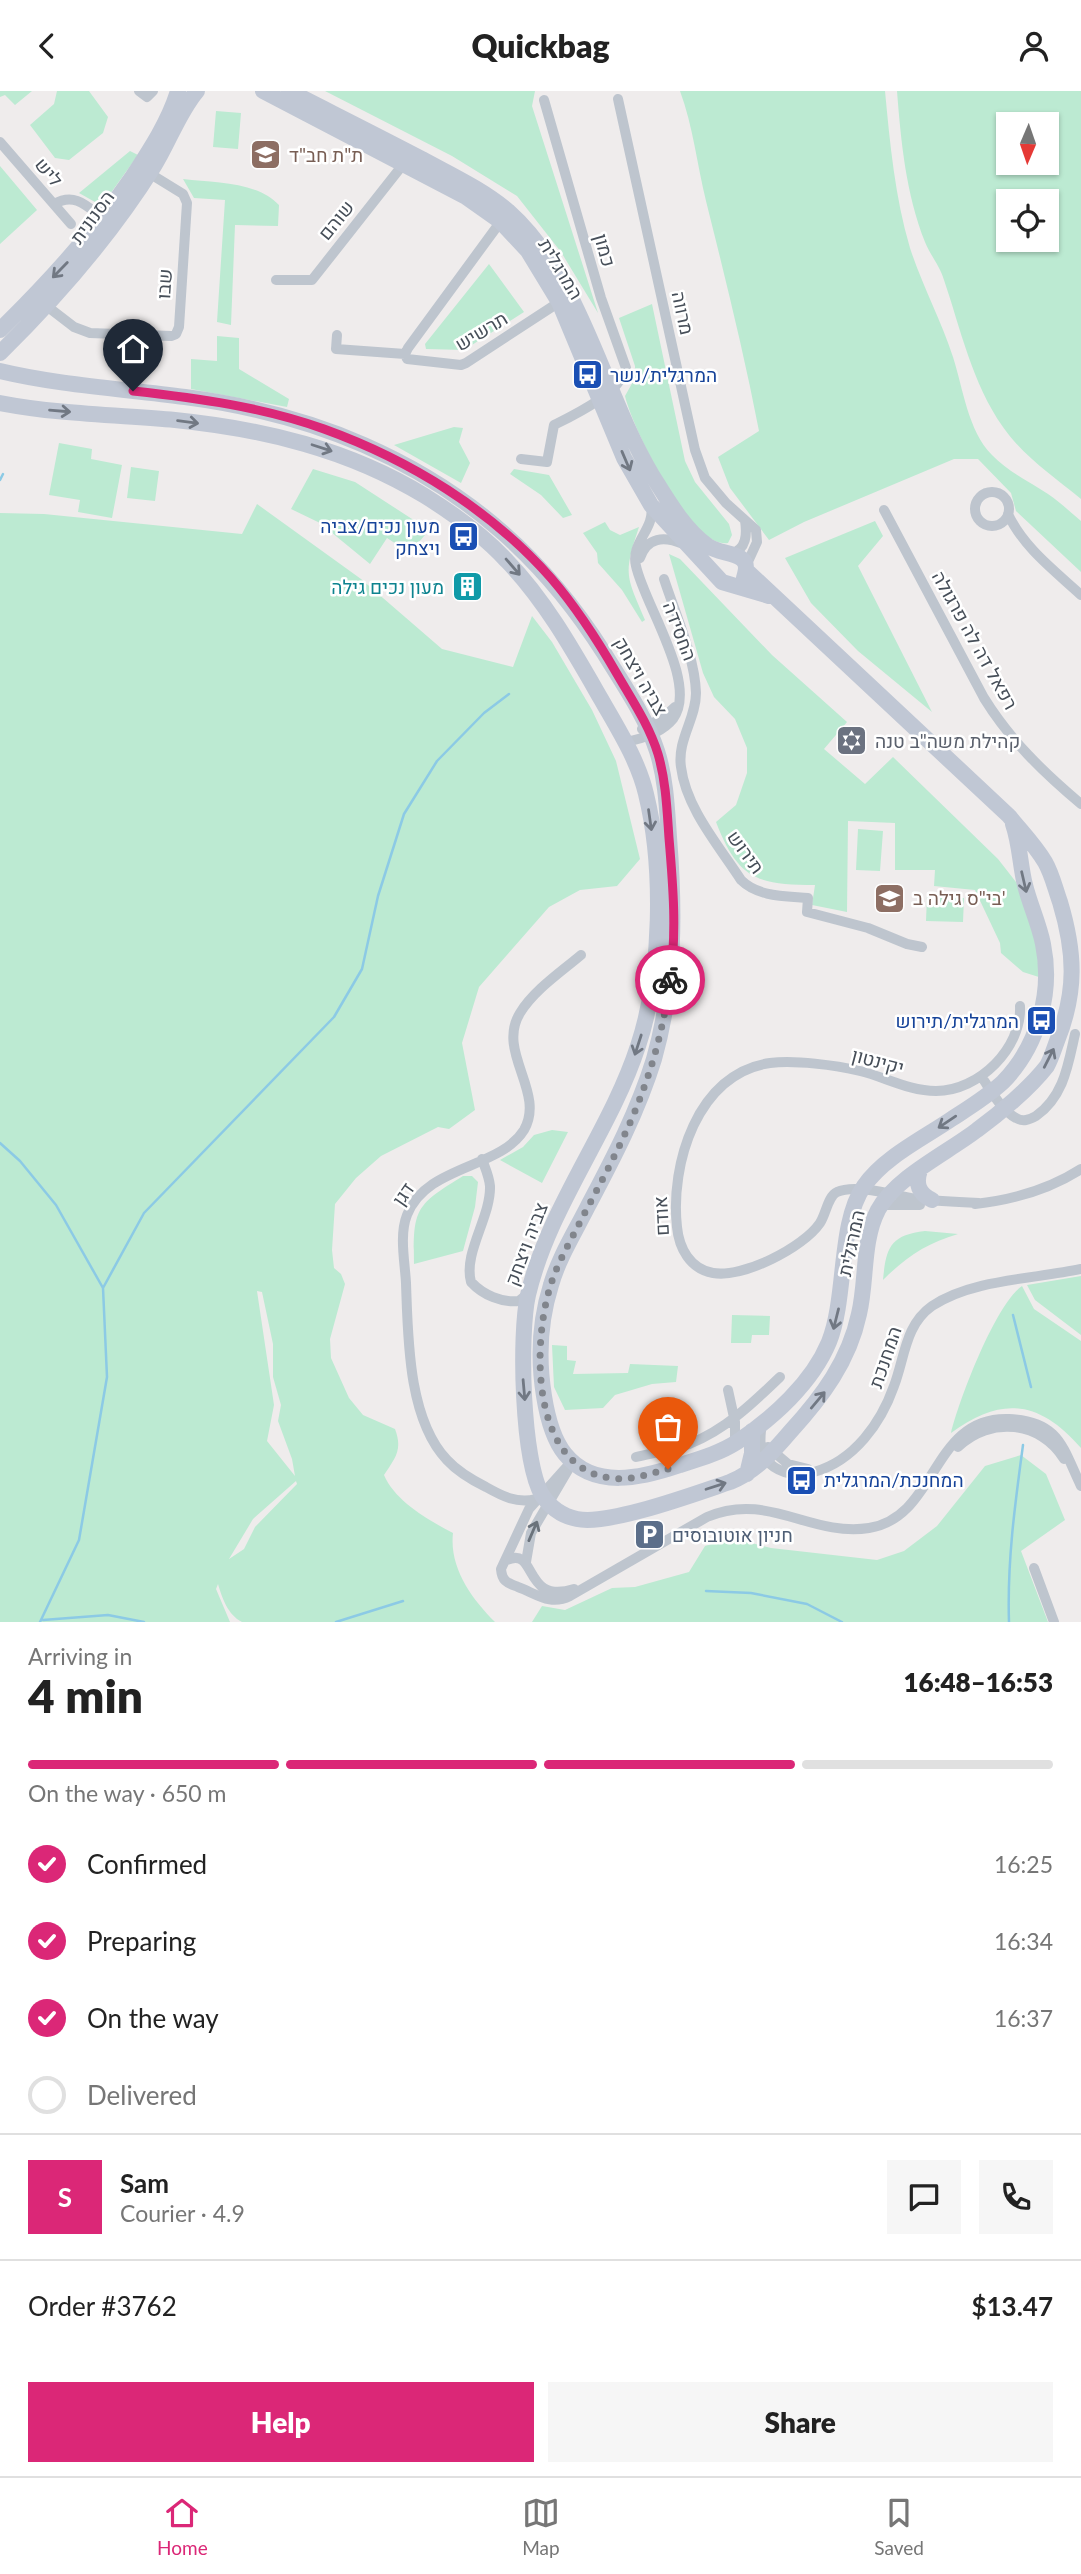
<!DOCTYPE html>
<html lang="en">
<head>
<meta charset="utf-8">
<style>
  :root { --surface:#fff; --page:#f6f6f6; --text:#222; --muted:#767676; --line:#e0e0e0; --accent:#db2777 }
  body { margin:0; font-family:Lato,Heebo,sans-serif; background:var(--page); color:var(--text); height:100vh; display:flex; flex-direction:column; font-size:26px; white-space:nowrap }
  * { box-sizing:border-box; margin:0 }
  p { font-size:23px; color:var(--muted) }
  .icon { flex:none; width:38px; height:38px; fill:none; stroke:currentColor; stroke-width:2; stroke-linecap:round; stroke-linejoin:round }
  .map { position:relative; height:1531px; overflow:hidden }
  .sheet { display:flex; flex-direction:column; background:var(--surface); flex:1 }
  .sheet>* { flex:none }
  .needle { width:46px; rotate:182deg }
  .buttons { position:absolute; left:996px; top:21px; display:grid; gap:14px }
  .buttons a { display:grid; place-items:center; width:63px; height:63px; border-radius:0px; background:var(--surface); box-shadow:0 2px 5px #0004; font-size:35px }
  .pin { position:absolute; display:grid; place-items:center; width:60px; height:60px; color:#fff; margin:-72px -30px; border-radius:50% 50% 50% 0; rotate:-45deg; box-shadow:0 0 7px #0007 }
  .pin .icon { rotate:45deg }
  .courier { position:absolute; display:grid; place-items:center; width:70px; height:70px; margin:-35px; border:5px solid #db2777; border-radius:50%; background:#fff; color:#222; box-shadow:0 2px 9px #0007 }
  .headline em { font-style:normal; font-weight:800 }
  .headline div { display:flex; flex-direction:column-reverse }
  .headline { display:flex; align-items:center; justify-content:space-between; height:119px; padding:0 28px }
  h1 { font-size:46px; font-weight:800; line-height:52px }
  .bar { display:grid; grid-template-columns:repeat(4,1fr); gap:10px 7px; align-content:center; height:84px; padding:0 28px }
  .bar i { height:9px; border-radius:5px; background:var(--line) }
  .bar .active { background:var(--accent) }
  .bar p { grid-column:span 4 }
  .line { display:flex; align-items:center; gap:18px; padding:0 28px; border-top:2px solid var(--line) }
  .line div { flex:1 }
  .round { display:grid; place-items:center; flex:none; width:74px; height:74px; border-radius:0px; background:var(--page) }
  ol { padding:0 28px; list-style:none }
  li { display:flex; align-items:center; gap:21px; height:77px }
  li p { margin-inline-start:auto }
  li .icon { padding:7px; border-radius:50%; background:var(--accent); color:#fff; stroke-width:4 }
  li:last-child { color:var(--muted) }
  li i { width:38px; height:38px; border:4px solid var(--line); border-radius:50% }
  .cta { display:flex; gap:14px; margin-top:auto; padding:14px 28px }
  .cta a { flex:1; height:80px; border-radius:0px; background:var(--accent); color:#fff; font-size:28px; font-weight:800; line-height:80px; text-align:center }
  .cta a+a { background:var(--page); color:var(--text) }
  header { display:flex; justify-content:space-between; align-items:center; height:91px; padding:0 28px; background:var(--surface); font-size:32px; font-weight:800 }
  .menu { display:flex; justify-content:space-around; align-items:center; height:98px; border-top:2px solid var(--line); background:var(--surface); font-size:19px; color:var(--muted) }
  .menu a { display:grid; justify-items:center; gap:4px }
  .menu .active { color:var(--accent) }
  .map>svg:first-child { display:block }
  .green { fill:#bcead2; fill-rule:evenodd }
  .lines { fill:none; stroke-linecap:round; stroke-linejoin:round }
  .stream { stroke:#8ccae5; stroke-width:2.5 }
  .street { stroke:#bec5ce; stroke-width:10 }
  .secondary { stroke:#c0c7d4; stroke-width:16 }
  .oneway { stroke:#717883 }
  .oneway2 { stroke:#6a727b }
  .done { stroke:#81858c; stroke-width:7; stroke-dasharray:0 12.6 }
  .route { stroke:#db2777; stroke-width:9 }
  .labels { text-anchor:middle; stroke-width:5; stroke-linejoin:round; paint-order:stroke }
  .education-label { font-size:19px; fill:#785e54; stroke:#fff; text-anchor:start }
  .street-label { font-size:19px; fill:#464e58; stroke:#fff }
  .transit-label { font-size:19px; fill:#164399; stroke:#fff; text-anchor:start }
  .culture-label { font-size:19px; fill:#0d838f; stroke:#fff; text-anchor:end }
  .worship-label { font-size:19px; fill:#5b616d; stroke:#fff; text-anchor:start }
  .service-label { font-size:19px; fill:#4e5e75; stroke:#fff; text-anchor:start }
</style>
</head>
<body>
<header><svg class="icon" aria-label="back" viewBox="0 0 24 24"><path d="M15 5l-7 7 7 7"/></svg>Quickbag<svg class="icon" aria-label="person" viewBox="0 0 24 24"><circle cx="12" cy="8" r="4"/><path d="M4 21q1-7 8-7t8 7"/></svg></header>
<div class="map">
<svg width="1081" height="1531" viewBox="0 0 1081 1531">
  <rect width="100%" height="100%" fill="#efecec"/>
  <!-- green -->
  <path class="green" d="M0 0H32L15 14 5 4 0 6Z
    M57 0H89L108 26 103 42 69 69 55 67 30 34 54 13Z
    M325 0H535L532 15 598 222 561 161 517 105 452 65Z
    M680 0H885C890 53 895 106 910 157 922 194 941 229 953 266 963 297 968 340 992 364 1008 381 1029 390 1048 403 1060 411 1070 421 1081 430V481L1016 420 1011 402 978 368H954L804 431 769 449 730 397 718 366 759 340C744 262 725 186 706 110 697 73 693 35 680 0Z
    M897 0H1081V408C1054 386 1023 365 1003 336 972 292 961 239 944 189 940 175 930 164 925 151 906 103 901 51 897 0ZM1008 33H1046V72H1008ZM1008 110H1046V149H1008Z
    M216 20 241 22 238 58 213 56Z
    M130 60 138 64 105 110 95 111 79 102Z
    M0 75 37 119 0 153Z
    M183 88C215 92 256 90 279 114L278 135 235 134 231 234 217 231 225 109 194 107Z
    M489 173 524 221 464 259 426 258 425 253Z
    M652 213 685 370 695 391 729 433 732 444 728 452C691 459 632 336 625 305L635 287V275L619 227Z
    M217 245 239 247V278L289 308 287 316 191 298V268L217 270Z
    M454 336 463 337 459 351 470 372 461 392 394 354Z
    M59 352 92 358 91 368 122 374 112 427 78 421 80 409 49 404Z
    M131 376 159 380 155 410 127 407Z
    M313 378 355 391 429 439 410 462 387 447 370 473 320 432 291 418Z
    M514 378 549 384 572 424 563 427 541 404 510 383Z
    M257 413 361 488 442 558 513 576 532 525 552 551 592 619 616 670 640 768 617 795 580 799 549 816 479 896 462 952 475 1019 449 1038 438 1036 381 1065 356 1087 335 1113 332 1159 334 1177 341 1183 345 1193 330 1248 331 1267 349 1307 363 1324 395 1338C403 1359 395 1367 384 1384 395 1410 428 1429 453 1442 449 1477 472 1508 495 1531H242C228 1524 222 1507 218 1493L216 1498 230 1531H0V422L44 423 242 443ZM257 1200 262 1201 273 1253V1286L281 1314 278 1330 292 1368 295 1385 267 1350 274 1314ZM296 1390 297 1393 255 1436 244 1458 229 1468 253 1428Z
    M875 430 883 445 858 475 932 621 858 560 811 512 785 467Z
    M605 431 610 439 620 444 639 436C623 484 626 484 645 529L642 531 622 499 598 472 597 462 583 442Z
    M669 463 680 468 772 564 847 631 824 658 865 693 893 666 998 768 1016 791 1034 832 1042 887 1023 881 1001 862 1000 852 975 799 934 795 935 779H895V732L848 730 847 821 812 814 815 794C757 794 738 788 716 731L736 714 747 682V657L735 628 714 606 703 582Z
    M858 738 883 740 880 780 856 779Z
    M927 805 964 807 963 831 926 830Z
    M552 1039 568 1041 542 1092 500 1069 523 1056 534 1044Z
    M463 1085H472L478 1091 475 1116 463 1160 414 1173C413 1117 416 1114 463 1085Z
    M925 1140 958 1143C927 1152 906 1166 883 1189 886 1157 890 1144 925 1140Z
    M1081 1185V1244L1035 1209 1027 1194Z
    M1022 1195 1034 1218 1081 1250V1357C1040 1310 1002 1304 951 1342 959 1309 995 1214 1022 1195Z
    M732 1224 770 1225 769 1244H752L751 1252H731Z
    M552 1254 567 1255V1269L576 1270 573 1283 628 1282 630 1273 678 1275 676 1291 652 1293 615 1304 603 1317 565 1319 554 1296Z
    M1021 1364 1046 1383 1065 1429 1021 1460 1048 1531H532L542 1515 565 1519 612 1497 635 1496 689 1481 705 1455 732 1447 771 1457 877 1469 904 1460 937 1435 985 1375Z"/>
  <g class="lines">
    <!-- stream -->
    <path class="stream" d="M0 389 3 383
      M0 1052 20 1070 56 1114 103 1197 107 1286 79 1449 40 1531
      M103 1197 144 1122 334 926 362 878 378 805 404 723 437 670 484 622 509 603
      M1013 1224 1031 1296
      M706 1500 751 1502 807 1513 842 1531
      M43 1529 108 1524 144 1531
      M336 1531 403 1510
      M1009 1531C1007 1471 1015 1413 1023 1354"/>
    <!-- street -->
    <path class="street" d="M139 0 147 6 153 0
      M618 8 695 359 705 387 726 412 756 439 757 451 746 475
      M0 51 71 133
      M54 113C77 100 89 118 108 131
      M504 126 408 257 405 263 407 268 461 274 466 272 564 208
      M276 189H312L405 71
      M48 216 74 236 90 242 171 245 176 243 179 236 187 112 183 103 144 79
      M337 244 336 258 405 263
      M521 368 547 371 554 334C576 323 620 302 626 277L601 207 544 9
      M975 418a17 17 0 1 1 34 0a17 17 0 1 1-34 0Z
      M884 419 984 607C1010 649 1043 681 1081 713
      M1008 423C1023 456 1055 480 1081 504
      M731 463C747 458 747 443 745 429
      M640 467C647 446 664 445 683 453
      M664 488C675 522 695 566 696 602 696 628 677 649 681 676 686 717 719 755 741 789 758 806 785 805 808 807L807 821 868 837 907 853 922 856
      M642 638 664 626 675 616
      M625 651C641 648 662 642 673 628 699 593 644 513 636 475 630 451 656 438 651 414
      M981 985C990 998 1001 1019 1016 1027 1023 1031 1029 1029 1036 1025 1064 1005 1068 974 1075 943
      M482 1068C485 1077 489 1085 490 1095 491 1126 463 1162 471 1191 483 1204 502 1212 519 1210L529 1202
      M979 1112C958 1111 937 1110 916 1108 896 1105 856 1092 837 1101 828 1105 826 1123 820 1132 803 1157 743 1187 713 1182 690 1178 679 1157 677 1136 670 1074 697 982 770 972 795 969 835 974 860 980 885 986 909 1000 936 1000 979 1000 1022 957 1020 915
      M975 1113C1011 1109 1050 1098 1081 1078
      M881 1114H920
      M728 1299 735 1331V1353
      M762 1332C760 1345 758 1362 769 1372 781 1383 799 1386 814 1381 854 1370 881 1332 894 1295 905 1266 905 1234 932 1215 972 1188 1035 1188 1081 1178
      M768 1356 788 1373 808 1378
      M958 1356C990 1325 1041 1330 1064 1368
      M636 1366C653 1362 672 1359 689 1353 725 1339 753 1312 780 1286
      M572 1370 529 1418 501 1478C502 1491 508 1492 518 1496 537 1503 550 1515 570 1505L707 1426C768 1400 810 1446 869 1437 938 1426 931 1325 1009 1328 1060 1330 1063 1358 1081 1395
      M536 1408C517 1413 502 1405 486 1396 472 1389 458 1381 447 1369 408 1328 408 1247 406 1192 405 1172 399 1144 407 1124 426 1074 500 1078 524 1039 546 1001 496 961 520 922 534 899 561 881 581 864
      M507 1469C538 1455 522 1514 574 1498
      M526 1471 531 1442 568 1379
      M1034 1477 1054 1531"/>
    <!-- secondary -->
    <path class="secondary" d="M263 0 466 106 500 130 528 160 559 211 624 367 651 414 722 491 769 505
      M289 0C334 23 378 45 422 68 451 84 482 98 508 120 582 186 602 300 652 384 667 408 684 438 708 455 718 462 733 461 742 468 748 473 746 480 744 487
      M0 239C49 191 94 142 133 85 150 59 169 30 178 0
      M0 262C58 205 111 144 154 75 169 51 179 21 197 0
      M0 280C58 294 125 298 185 306 246 314 307 329 364 354 467 399 544 467 604 562 623 593 646 626 657 660 666 688 667 718 669 746 675 822 675 894 654 968 638 1020 613 1068 588 1115 575 1141 559 1166 551 1194 540 1229 538 1268 544 1305 547 1324 552 1347 565 1363 594 1399 642 1387 680 1374 699 1368 720 1362 737 1351 773 1327 812 1292 829 1251 847 1206 838 1132 864 1095 884 1066 924 1047 953 1027 970 1016 988 1005 1003 991 1038 955 1053 902 1043 853 1039 833 1030 814 1025 794 1020 774 1020 753 1013 733
      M0 312C57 323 117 324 175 329 263 338 348 358 425 405 454 423 484 445 507 470 545 509 574 561 601 608 618 638 638 669 646 703 664 777 662 883 638 955 610 1041 549 1115 528 1204 519 1244 522 1369 542 1404 550 1416 562 1425 577 1428 608 1435 697 1402 730 1391 755 1381 773 1361 790 1341 822 1306 849 1270 859 1223 867 1190 862 1150 878 1119 896 1086 947 1062 977 1039 999 1023 1030 997 1047 975 1051 968 1054 958 1057 950 1077 900 1075 861 1060 811 1055 797 1052 783 1045 771 1035 754 1021 740 1009 725L746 479
      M920 1079C915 1093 919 1103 932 1109
      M747 1383 752 1362V1340"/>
  </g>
  <!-- one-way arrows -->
  <defs><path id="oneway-shaft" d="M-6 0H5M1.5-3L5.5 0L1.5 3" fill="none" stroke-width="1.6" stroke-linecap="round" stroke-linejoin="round" transform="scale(1.75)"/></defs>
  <g class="oneway">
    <use href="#oneway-shaft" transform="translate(60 179) rotate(134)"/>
    <use href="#oneway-shaft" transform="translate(60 320) rotate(5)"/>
    <use href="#oneway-shaft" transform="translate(188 331) rotate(7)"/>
    <use href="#oneway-shaft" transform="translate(322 357) rotate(18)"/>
    <use href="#oneway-shaft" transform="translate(626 370) rotate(67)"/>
    <use href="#oneway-shaft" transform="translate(513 476) rotate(49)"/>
    <use href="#oneway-shaft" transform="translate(650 729) rotate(82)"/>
    <use href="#oneway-shaft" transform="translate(1024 791) rotate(77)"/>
    <use href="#oneway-shaft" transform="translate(638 954) rotate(108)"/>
    <use href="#oneway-shaft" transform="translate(1049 967) rotate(-63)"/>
    <use href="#oneway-shaft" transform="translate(947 1031) rotate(146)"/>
    <use href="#oneway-shaft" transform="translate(836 1228) rotate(104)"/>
    <use href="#oneway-shaft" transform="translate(524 1299) rotate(85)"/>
    <use href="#oneway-shaft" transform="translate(818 1309) rotate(-50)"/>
    <use href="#oneway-shaft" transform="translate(716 1395) rotate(-18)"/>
  </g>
  <use class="oneway2" href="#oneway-shaft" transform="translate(533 1440) rotate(-67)"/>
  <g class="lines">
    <!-- done -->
    <path class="done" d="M668 1378C649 1383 630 1390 610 1387 530 1376 532 1251 551 1193 558 1171 570 1151 580 1131 602 1089 626 1046 642 1002 656 965 665 927 670 889"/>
    <!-- route -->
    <path class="route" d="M133 300C197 307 263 316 324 338 410 369 491 419 551 487 576 516 598 550 617 583 632 609 649 634 658 663 666 690 667 719 669 747 673 794 677 842 670 889"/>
  </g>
  <!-- icons -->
  <defs>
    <symbol id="school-square" viewBox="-11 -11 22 22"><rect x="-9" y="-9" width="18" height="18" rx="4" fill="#8d6e63" stroke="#fff"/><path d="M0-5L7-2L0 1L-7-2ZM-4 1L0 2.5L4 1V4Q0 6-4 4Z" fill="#fff"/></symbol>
    <symbol id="bus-square" viewBox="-11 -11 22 22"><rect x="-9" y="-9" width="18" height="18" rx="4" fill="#1a4fb4" stroke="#fff"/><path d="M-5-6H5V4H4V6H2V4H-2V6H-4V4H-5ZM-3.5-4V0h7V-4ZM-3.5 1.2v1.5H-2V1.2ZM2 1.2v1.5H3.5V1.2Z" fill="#fff"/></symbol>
    <symbol id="building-square" viewBox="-11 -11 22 22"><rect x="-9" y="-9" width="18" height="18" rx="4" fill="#0f9aa8" stroke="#fff"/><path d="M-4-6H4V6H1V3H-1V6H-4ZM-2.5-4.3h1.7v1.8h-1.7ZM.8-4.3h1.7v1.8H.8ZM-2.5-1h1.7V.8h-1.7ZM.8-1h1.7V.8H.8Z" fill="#fff"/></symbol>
    <symbol id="synagogue-square" viewBox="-11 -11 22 22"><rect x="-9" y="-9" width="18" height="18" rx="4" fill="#6b7280" stroke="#fff"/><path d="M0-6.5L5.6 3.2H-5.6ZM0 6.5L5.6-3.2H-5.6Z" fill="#fff"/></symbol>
    <symbol id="parking-square" viewBox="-11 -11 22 22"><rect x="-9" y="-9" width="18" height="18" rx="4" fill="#5c6f8a" stroke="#fff"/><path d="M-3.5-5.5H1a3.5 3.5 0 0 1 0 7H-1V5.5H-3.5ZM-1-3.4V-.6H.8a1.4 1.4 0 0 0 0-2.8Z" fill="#fff"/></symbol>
  </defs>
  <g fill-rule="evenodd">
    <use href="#school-square" x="248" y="46" width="35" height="35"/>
    <use href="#bus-square" x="570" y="266" width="35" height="35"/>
    <use href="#bus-square" x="446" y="428" width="35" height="35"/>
    <use href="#building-square" x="450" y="478" width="35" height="35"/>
    <use href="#synagogue-square" x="834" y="632" width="35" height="35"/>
    <use href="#school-square" x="872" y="790" width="35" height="35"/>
    <use href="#bus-square" x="1024" y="912" width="35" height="35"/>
    <use href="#bus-square" x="784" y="1372" width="35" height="35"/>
    <use href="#parking-square" x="632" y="1426" width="35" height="35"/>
  </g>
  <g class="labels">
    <!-- education labels -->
    <g class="education-label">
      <text x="289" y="71">ת"ת חב"ד</text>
      <text x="913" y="814">בי"ס גילה ב'</text>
    </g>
    <!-- street labels -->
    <g class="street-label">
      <text transform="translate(49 81) rotate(49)" y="7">ליש</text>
      <text transform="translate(92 126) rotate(-54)" y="7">הסנונית</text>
      <text transform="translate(336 129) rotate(-51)" y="7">שוהם</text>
      <text transform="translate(605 159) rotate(74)" y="7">כמון</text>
      <text transform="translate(561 178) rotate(59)" y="7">המרגלית</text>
      <text transform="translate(164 193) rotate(-86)" y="7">שבו</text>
      <text transform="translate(683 222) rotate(78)" y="7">מרווה</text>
      <text transform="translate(481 240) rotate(-31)" y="7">תרשיש</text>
      <text transform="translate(680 540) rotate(69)" y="7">החסידה</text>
      <text transform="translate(975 549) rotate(61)" y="7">רפאל דה לה פרגולה</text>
      <text transform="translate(641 585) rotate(60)" y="7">צביה ויצחק</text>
      <text transform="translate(746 761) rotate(54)" y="7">תירוש</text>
      <text transform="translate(878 970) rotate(15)" y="7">יקינטון</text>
      <text transform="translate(403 1103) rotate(-55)" y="7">דגן</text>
      <text transform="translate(661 1125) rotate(-93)" y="7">אודם</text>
      <text transform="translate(851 1152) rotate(-78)" y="7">המרגלית</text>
      <text transform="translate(526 1153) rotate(-69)" y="7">צביה ויצחק</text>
      <text transform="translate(885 1266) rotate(-71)" y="7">המחנכת</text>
    </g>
    <!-- transit labels -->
    <g class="transit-label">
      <text x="610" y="291">המרגלית/נשר</text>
      <text x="440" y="442" text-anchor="end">מעון נכים/צביה<tspan x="440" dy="22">ויצחק</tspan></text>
      <text x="1019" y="937" text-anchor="end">המרגלית/תירוש</text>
      <text x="824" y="1396">המחנכת/המרגלית</text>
    </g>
    <!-- culture labels -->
    <g class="culture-label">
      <text x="444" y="503">מעון נכים גילה</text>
    </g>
    <!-- worship labels -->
    <g class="worship-label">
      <text x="875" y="657">קהילת משה"ב טנה</text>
    </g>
    <!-- service labels -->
    <g class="service-label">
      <text x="672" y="1451">חניון אוטובוסים</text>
    </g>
  </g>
</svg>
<div class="buttons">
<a><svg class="needle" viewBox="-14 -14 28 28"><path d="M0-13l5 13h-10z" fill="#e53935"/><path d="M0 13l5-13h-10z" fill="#767676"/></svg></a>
<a><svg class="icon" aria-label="locate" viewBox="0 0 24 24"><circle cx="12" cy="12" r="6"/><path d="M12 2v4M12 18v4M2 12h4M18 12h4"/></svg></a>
</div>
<div class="pin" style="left:668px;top:1378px;background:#ea580c"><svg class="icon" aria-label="bag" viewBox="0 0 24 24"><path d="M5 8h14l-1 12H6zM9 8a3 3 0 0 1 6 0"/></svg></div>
<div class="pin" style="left:133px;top:300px;background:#1f2937"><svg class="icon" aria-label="home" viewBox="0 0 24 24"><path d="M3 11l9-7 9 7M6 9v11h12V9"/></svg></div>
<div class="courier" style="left:670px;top:889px"><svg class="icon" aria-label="bike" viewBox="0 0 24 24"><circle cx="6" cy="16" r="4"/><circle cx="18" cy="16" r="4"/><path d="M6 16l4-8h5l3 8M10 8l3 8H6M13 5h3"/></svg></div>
</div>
<section class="sheet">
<div class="headline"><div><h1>4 min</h1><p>Arriving in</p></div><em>16:48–16:53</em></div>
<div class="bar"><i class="active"></i><i class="active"></i><i class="active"></i><i></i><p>On the way · 650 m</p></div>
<ol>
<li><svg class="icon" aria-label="check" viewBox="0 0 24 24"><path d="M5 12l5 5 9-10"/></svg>Confirmed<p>16:25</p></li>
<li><svg class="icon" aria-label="check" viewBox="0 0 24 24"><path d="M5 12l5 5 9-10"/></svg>Preparing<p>16:34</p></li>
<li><svg class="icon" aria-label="check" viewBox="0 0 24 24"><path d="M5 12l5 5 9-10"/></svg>On the way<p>16:37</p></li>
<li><i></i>Delivered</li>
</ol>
<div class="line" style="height:126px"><b class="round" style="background:var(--accent);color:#fff">S</b><div><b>Sam</b><p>Courier · 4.9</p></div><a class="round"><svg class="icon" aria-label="chat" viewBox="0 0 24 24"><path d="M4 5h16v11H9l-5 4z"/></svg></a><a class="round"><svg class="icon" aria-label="phone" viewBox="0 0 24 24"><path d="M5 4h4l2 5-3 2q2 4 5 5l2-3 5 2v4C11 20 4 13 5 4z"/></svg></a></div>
<div class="line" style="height:91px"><div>Order #3762</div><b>$13.47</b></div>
<div class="cta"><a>Help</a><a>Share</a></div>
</section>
<nav class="menu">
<a class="active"><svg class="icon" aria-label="home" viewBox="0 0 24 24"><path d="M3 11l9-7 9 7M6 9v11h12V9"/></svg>Home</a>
<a><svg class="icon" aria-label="map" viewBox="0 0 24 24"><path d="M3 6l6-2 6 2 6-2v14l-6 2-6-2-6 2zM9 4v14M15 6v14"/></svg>Map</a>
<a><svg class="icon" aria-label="saved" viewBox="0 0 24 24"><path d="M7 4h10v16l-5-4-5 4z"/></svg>Saved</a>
</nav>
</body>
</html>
